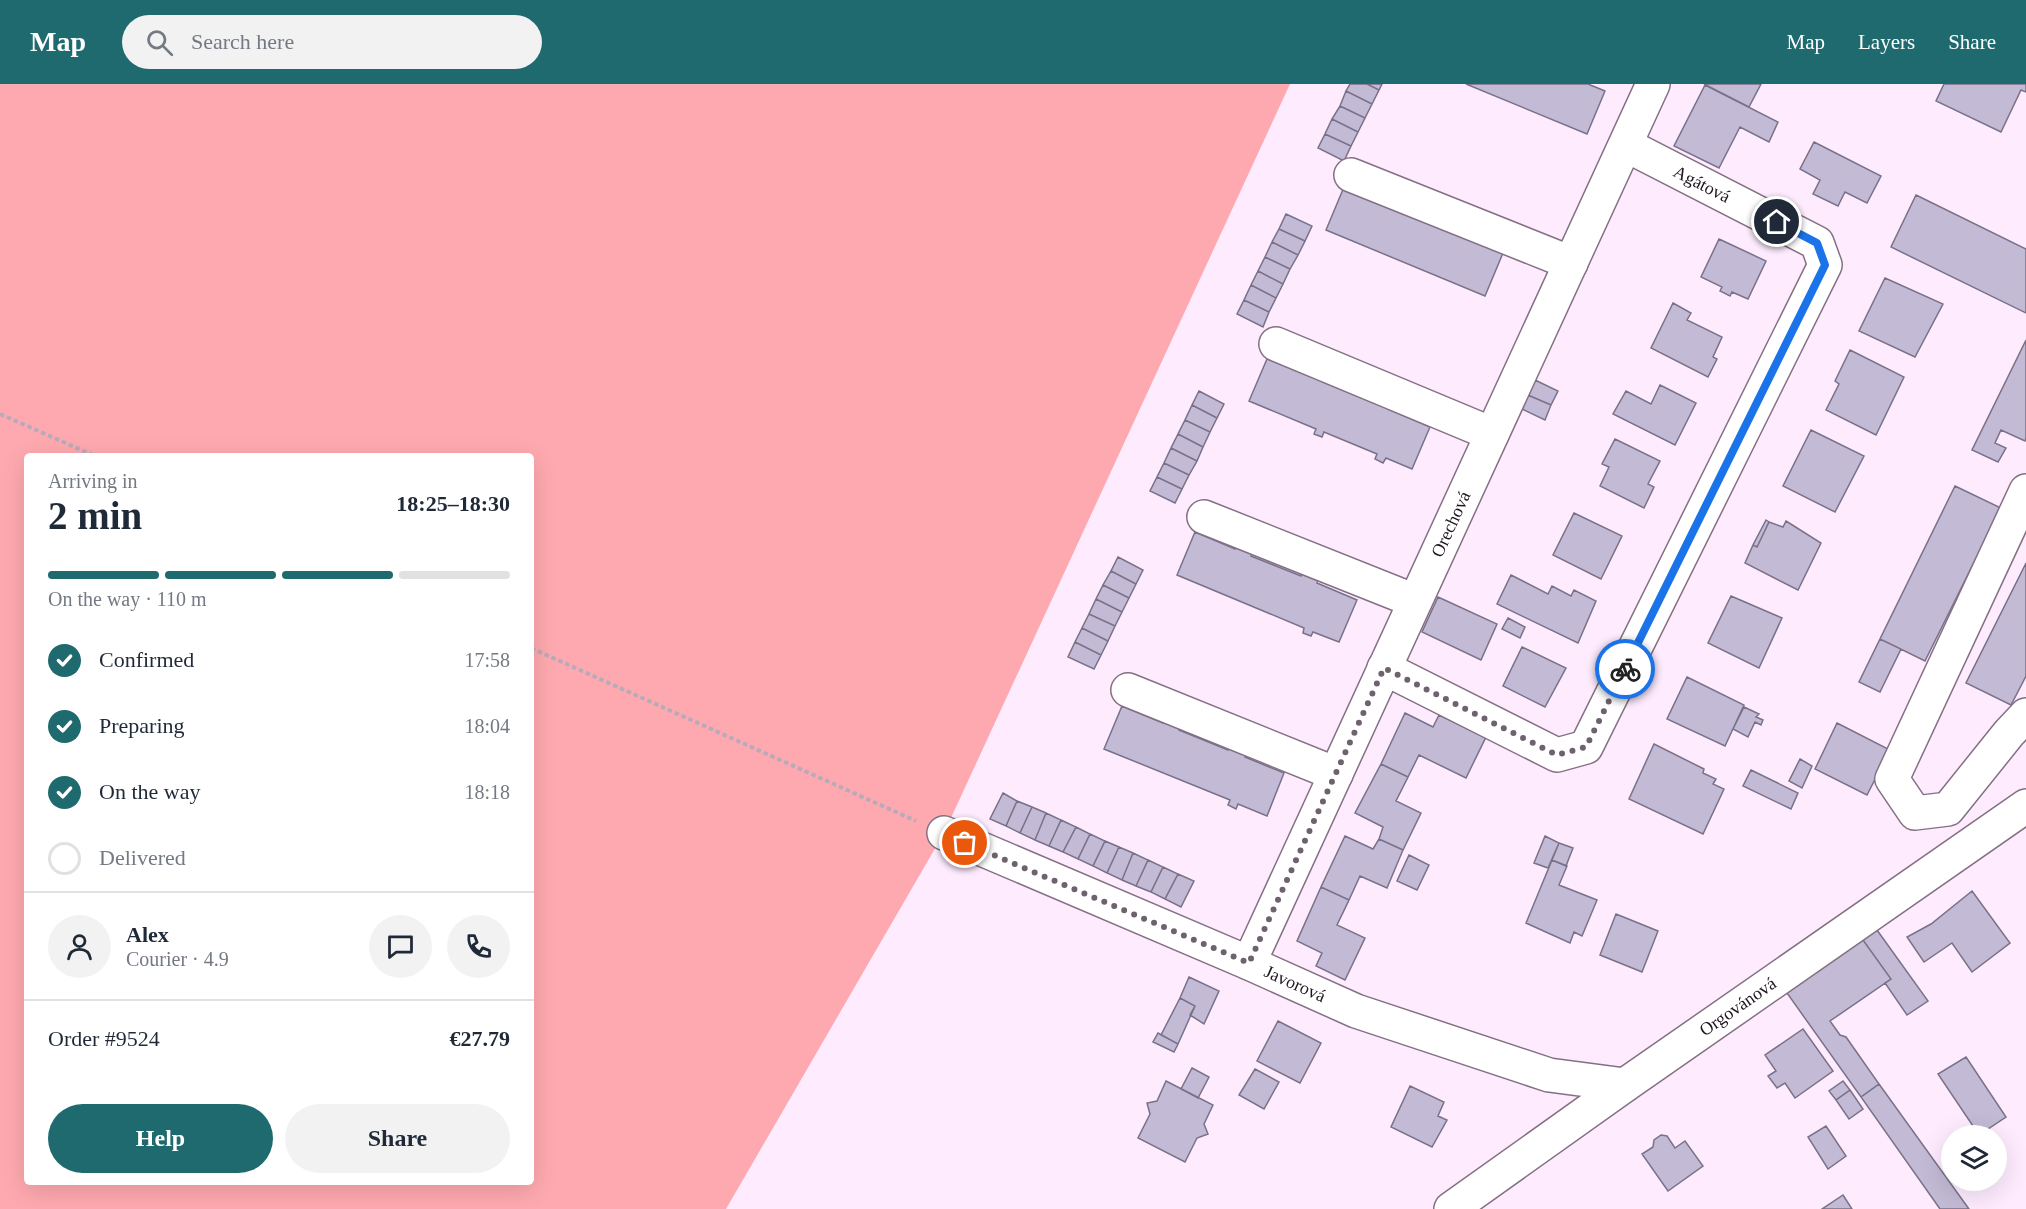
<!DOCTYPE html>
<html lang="en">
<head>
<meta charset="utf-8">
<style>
  :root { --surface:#fff; --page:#f2f2f3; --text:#1f2937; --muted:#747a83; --line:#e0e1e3; --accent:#1e6a6f }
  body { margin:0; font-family:"Times New Roman",serif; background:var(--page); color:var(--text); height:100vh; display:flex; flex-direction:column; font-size:22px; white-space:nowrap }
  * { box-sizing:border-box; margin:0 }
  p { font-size:20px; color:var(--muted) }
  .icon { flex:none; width:33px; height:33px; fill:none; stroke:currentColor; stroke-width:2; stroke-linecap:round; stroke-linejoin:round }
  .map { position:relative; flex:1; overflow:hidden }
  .panel { position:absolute; left:24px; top:369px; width:510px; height:732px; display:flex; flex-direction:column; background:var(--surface); border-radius:6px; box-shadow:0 6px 24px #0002 }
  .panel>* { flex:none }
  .buttons { position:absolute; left:1941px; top:1041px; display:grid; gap:12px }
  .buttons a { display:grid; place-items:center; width:66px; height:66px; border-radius:50%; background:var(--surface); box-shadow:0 6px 24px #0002; font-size:30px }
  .pin { position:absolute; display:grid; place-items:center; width:51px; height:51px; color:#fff; margin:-26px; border:3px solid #fff; border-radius:50%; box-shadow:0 2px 6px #0007 }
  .courier { position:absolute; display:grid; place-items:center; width:60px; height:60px; margin:-30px; border:4px solid #1a73e8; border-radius:50%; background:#fff; color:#222; box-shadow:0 2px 8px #0007 }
  .overview em { font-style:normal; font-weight:800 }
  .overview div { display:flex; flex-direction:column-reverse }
  .overview { display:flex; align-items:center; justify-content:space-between; height:102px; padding:0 24px }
  h1 { font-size:39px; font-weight:800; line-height:45px }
  .bar { display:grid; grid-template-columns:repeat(4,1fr); gap:9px 6px; align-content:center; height:72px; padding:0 24px }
  .bar i { height:8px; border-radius:4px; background:var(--line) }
  .bar .on { background:var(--accent) }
  .bar p { grid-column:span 4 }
  .line { display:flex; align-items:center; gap:15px; padding:0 24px; border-top:2px solid var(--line) }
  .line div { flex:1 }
  .round { display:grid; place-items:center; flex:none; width:63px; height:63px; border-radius:32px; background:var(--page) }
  ol { padding:0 24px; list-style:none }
  li { display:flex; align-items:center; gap:18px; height:66px }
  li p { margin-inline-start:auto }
  li .icon { padding:6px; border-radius:50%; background:var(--accent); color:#fff; stroke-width:4 }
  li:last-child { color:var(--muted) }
  li i { width:33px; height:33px; border:3px solid var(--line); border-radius:50% }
  .cta { display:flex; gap:12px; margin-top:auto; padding:12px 24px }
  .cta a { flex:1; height:69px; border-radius:36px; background:var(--accent); color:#fff; font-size:24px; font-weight:800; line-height:69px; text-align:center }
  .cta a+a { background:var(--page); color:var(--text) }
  header { display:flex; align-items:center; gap:36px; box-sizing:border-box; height:84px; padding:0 30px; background:var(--accent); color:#fff }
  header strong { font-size:28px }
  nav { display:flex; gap:33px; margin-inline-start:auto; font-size:21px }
  .search { width:420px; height:54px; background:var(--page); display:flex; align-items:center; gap:15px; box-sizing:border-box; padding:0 21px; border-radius:33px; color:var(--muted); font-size:22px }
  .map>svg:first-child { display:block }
  .green { fill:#fea9af; fill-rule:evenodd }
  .building { fill:#c3bad5; stroke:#797189; stroke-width:1.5 }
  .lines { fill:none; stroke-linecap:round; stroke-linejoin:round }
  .minor-casing { stroke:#847084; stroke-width:36 }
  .path { stroke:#b9aab9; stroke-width:4; stroke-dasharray:4.5 3; stroke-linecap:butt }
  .minor { stroke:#fff; stroke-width:33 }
  .done { stroke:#6d626d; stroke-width:6; stroke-dasharray:0 10.8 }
  .route { stroke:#1a73e8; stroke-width:8 }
  .labels { text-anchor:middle; stroke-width:4.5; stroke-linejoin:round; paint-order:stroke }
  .street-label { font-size:18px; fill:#1f171f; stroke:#fff }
</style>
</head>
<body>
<header>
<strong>Map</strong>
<div class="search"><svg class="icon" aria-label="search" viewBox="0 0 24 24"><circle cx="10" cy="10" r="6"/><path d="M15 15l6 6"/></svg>Search here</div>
<nav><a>Map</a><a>Layers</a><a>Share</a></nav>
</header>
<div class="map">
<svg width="2026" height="1125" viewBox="0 0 2026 1125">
  <rect width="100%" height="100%" fill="#feecfe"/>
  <!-- green -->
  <path class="green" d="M0 0H1290L944 749 726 1125H0ZM27 372H531V1098H27Z"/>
  <!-- building -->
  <path class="building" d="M1350 0H1367L1379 6 1372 20 1346 7Z
    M1367 0H1382L1379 6Z
    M1466 0H1588L1605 7 1587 50Z
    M1704 0H1761L1749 23Z
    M1944 0H2026V8L2021 6 2001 48 1936 17Z
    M1705 1 1778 38 1769 58 1740 43 1719 84 1674 62Z
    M1346 7 1372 20 1365 34 1340 22Z
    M1340 22 1365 34 1358 48 1332 35Z
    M1332 35 1358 48 1351 62 1325 50Z
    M1325 50 1351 62 1344 77 1318 64Z
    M1814 58 1881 92 1867 119 1845 108 1838 122 1813 110 1820 96 1800 85Z
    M1344 103 1503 169 1485 212 1326 146Z
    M1916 111 2026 165V229L1891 163Z
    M1286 130 1312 142 1305 157 1279 145Z
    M1279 145 1305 157 1298 171 1272 158Z
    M1719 155 1766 177 1748 215 1732 208 1730 212 1720 207 1722 203 1701 193Z
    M1272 158 1298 171 1290 185 1265 173Z
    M1265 173 1290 185 1283 200 1258 187Z
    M1258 187 1283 200 1276 214 1251 201Z
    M1885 194 1943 220 1915 273 1859 247Z
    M1251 201 1276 214 1269 228 1244 216Z
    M1244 216 1269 228 1263 243 1237 230Z
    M1673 219 1691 229 1687 236 1722 253 1713 273 1717 275 1708 293 1651 264Z
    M2026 256V354L2025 357 2001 346 1995 359 2006 364 1998 378 1972 366Z
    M1850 266 1904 293 1876 351 1826 326 1839 300 1835 297Z
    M1267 275 1311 293 1313 287 1326 292 1323 298 1374 319 1376 314 1390 320 1388 325 1430 343 1412 385 1386 374 1383 379 1375 375 1377 370 1324 348 1322 353 1314 350 1316 345 1249 317Z
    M1535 296 1558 307 1551 321 1528 311Z
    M1660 301 1696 319 1675 361 1613 330 1626 307 1651 320Z
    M1199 307 1224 320 1217 334 1192 321Z
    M1528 311 1551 321 1545 336 1522 325Z
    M1192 321 1217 334 1210 348 1185 336Z
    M1185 336 1210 348 1203 363 1178 350Z
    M1811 346 1864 372 1835 428 1783 402Z
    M1178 350 1203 363 1197 377 1171 364Z
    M1615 355 1660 377 1648 400 1654 403 1644 424 1600 402 1609 383 1602 380Z
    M1171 364 1197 377 1189 391 1164 379Z
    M1164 379 1189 391 1182 405 1157 393Z
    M1157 393 1182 405 1175 419 1150 407Z
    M1955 402 2001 424 1925 577 1880 555Z
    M1574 429 1622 452 1601 495 1553 471Z
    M1766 436 1769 438 1757 463 1753 461Z
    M1786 437 1821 459 1798 506 1745 479 1753 461 1757 463 1769 438 1783 443Z
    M1195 448 1235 465 1237 459 1254 466 1251 472 1301 492 1303 487 1319 494 1317 499 1357 516 1339 558 1313 548 1311 552 1303 549 1304 544 1177 491Z
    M1118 473 1143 486 1136 500 1111 487Z
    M2026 479V592L2011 621 1966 599Z
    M1111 487 1136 500 1129 514 1103 501Z
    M1511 491 1548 510 1552 502 1571 512 1574 506 1596 517 1578 559 1497 520Z
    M1103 501 1129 514 1122 528 1096 515Z
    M1731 512 1782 534 1759 584 1708 559Z
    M1438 513 1497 540 1481 576 1422 548Z
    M1096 515 1122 528 1115 542 1089 530Z
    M1089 530 1115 542 1108 557 1082 544Z
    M1508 534 1525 543 1520 554 1502 545Z
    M1082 544 1108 557 1101 571 1075 558Z
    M1880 555 1901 565 1880 608 1859 598Z
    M1075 558 1101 571 1094 585 1068 573Z
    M1522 563 1566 584 1545 623 1503 602Z
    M1687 593 1744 621 1725 662 1667 635Z
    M1122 622 1163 639 1165 634 1181 640 1179 646 1228 666 1230 661 1247 668 1245 673 1284 689 1267 732 1238 720 1236 725 1228 721 1230 716 1104 665Z
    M1744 623 1759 630 1756 633 1763 636 1761 641 1755 638 1748 653 1733 645Z
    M1405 629 1433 643 1439 631 1486 653 1466 694 1419 671 1408 693 1381 680Z
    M1837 639 1890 666 1867 711 1815 685Z
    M1654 660 1704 685 1703 689 1716 695 1713 700 1724 705 1703 750 1629 715Z
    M1800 675 1812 682 1802 704 1789 697Z
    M1381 680 1408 693 1396 717 1421 729 1403 766 1379 755 1383 743 1355 729Z
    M1751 686 1798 709 1791 725 1743 702Z
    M1003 709 1017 717 1006 742 990 735Z
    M1017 717 1032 723 1020 749 1006 742Z
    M1032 723 1046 729 1035 756 1020 749Z
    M1046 729 1061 736 1049 762 1035 756Z
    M1061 736 1076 743 1063 768 1049 762Z
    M1076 743 1090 750 1078 775 1063 768Z
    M1090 750 1105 757 1093 782 1078 775Z
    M1345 752 1373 765 1379 755 1403 766 1387 804 1360 792 1349 816 1321 803Z
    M1545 752 1559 759 1548 784 1534 779Z
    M1105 757 1119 763 1107 789 1093 782Z
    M1559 759 1573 764 1566 782 1552 776Z
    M1119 763 1133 769 1122 796 1107 789Z
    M1133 769 1148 776 1136 802 1122 796Z
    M1409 771 1429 781 1417 806 1397 797Z
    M1148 776 1163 783 1151 808 1136 802Z
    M1552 776 1567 782 1559 801 1597 816 1582 852 1574 848 1570 859 1526 839Z
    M1163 783 1178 790 1165 815 1151 808Z
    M1178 790 1194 797 1181 823 1165 815Z
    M1321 803 1349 816 1337 841 1365 854 1345 896 1316 882 1322 869 1297 857Z
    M1972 807 2010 859 1972 888 1952 859 1924 878 1907 853 1931 840Z
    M1616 830 1658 847 1642 888 1600 871Z
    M1877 846 1928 917 1907 931 1885 899 1891 895 1863 856Z
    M1863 856 1891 895 1830 937 1840 951 1846 953 1879 1000 1861 1013 1787 909Z
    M1189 893 1219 907 1204 940 1190 931 1195 922 1180 914Z
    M1180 914 1195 922 1178 960 1161 951Z
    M1278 937 1321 959 1300 999 1257 977Z
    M1803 945 1833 987 1795 1014 1785 999 1777 1004 1768 992 1776 987 1765 971Z
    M1158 949 1178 960 1174 968 1153 958Z
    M1966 973 2006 1033 1979 1051 1938 990Z
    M1192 984 1209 993 1198 1014 1181 1005Z
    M1255 985 1279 998 1264 1025 1239 1011Z
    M1166 997 1213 1021 1204 1040 1208 1050 1197 1054 1185 1078 1138 1054 1150 1030 1147 1019 1157 1017Z
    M1843 997 1850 1006 1836 1016 1829 1007Z
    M1879 1000 1969 1125H1940L1861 1013Z
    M1410 1002 1444 1018 1438 1032 1447 1036 1432 1063 1391 1043Z
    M1850 1006 1863 1025 1849 1035 1836 1016Z
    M1826 1042 1846 1072 1828 1085 1808 1053Z
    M1661 1051 1667 1052 1675 1064 1685 1057 1703 1082 1668 1107 1642 1070 1653 1063 1654 1056Z
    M1843 1111 1852 1125H1822Z"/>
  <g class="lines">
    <defs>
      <g id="minor">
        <path d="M1351 91 1571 179"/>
        <path d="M1276 260 1492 350"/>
        <path d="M2026 407 1892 695 1915 729 1948 725 2009 649 2026 631"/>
        <path d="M1204 433 1415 517"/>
        <path d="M1384 584 1557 671 1586 663 1825 181 1817 159 1626 61"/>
        <path d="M1128 606 1336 690"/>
        <path id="s1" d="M944 749 1249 879 1356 927 1549 991 1625 1001"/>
        <path id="s2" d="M1249 879 1653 0"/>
        <path id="s3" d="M1451 1125 1625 1001 2026 722"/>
      </g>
    </defs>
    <!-- minor casing -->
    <use href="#minor" class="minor-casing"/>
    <!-- path -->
    <path class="path" d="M0 330 95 372
      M531 564 916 737"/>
    <!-- minor -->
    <use href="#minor" class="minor"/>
  </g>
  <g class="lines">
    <!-- done -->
    <path class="done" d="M965 759 1249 879 1384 584 1557 671 1586 663 1625 585"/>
    <!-- route -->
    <path class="route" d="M1625 585 1825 181 1817 159 1777 138"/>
  </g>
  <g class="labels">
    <!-- street labels -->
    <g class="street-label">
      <text transform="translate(1702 100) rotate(27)" y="6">Agátová</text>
      <text dy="6" stroke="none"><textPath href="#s2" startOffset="483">Orechová</textPath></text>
      <text dy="6" stroke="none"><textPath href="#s1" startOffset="382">Javorová</textPath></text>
      <text dy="6" stroke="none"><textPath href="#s3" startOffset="351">Orgovánová</textPath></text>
    </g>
  </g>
</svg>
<div class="buttons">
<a><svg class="icon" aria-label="layers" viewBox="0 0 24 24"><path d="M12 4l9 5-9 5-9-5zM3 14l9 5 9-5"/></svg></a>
</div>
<div class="pin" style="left:965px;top:759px;background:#ea580c"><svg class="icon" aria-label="bag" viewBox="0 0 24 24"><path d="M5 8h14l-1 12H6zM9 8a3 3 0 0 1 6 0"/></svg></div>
<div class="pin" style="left:1777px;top:138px;background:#1f2937"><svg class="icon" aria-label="home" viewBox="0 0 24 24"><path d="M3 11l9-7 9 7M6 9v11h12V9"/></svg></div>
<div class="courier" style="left:1625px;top:585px"><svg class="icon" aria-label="bike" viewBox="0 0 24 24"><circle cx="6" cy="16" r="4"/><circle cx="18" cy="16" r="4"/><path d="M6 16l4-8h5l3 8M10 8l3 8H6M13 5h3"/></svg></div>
<section class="panel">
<div class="overview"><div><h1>2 min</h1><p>Arriving in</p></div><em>18:25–18:30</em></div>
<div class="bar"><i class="on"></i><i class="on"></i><i class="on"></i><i></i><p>On the way · 110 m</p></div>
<ol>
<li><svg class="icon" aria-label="check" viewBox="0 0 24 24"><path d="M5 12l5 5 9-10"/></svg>Confirmed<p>17:58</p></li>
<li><svg class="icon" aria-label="check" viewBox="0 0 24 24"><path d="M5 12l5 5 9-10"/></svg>Preparing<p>18:04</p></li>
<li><svg class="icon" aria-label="check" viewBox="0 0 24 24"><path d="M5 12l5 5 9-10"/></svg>On the way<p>18:18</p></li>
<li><i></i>Delivered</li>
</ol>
<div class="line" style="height:108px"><a class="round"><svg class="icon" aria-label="person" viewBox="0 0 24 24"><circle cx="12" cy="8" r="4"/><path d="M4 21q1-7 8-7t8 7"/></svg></a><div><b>Alex</b><p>Courier · 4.9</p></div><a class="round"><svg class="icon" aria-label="chat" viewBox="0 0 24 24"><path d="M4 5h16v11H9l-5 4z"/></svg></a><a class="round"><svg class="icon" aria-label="phone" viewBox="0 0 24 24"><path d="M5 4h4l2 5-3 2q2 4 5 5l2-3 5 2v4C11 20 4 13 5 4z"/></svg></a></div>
<div class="line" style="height:78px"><div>Order #9524</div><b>€27.79</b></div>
<div class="cta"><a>Help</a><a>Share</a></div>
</section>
</div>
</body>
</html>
